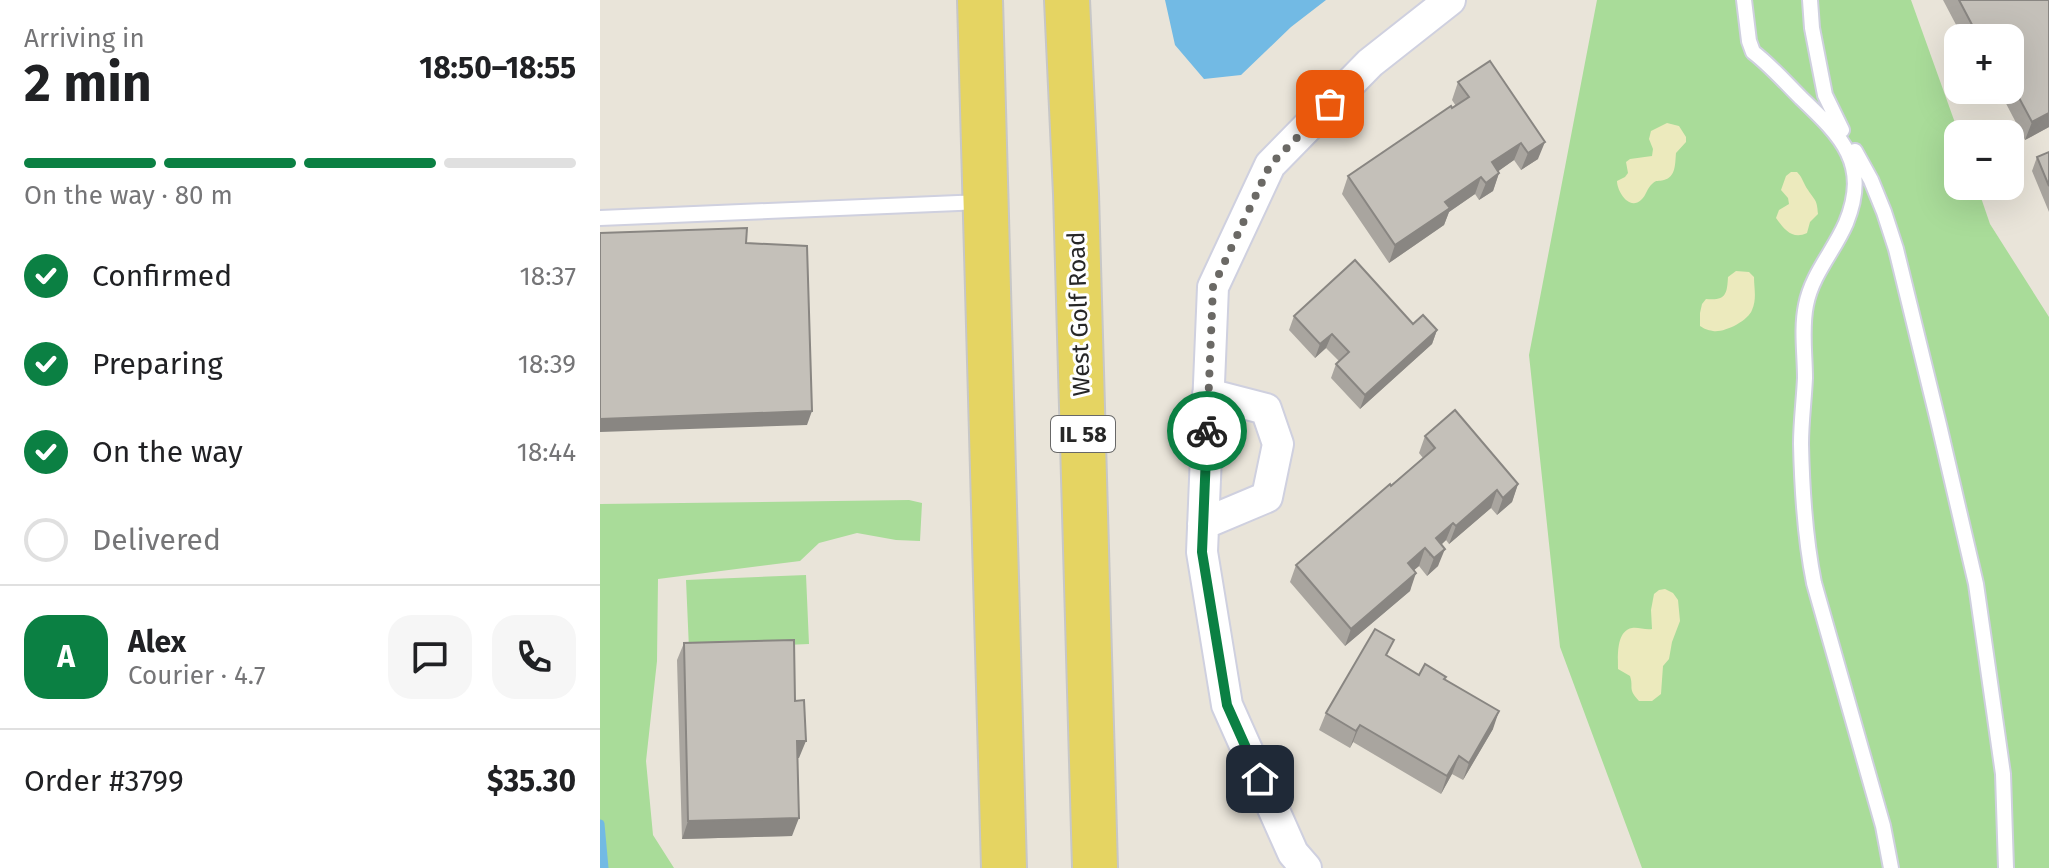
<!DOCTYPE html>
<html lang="en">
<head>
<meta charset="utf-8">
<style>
  :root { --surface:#fff; --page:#f6f6f6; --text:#202124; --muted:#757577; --line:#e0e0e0; --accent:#0b8043 }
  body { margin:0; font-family:"Fira Sans",sans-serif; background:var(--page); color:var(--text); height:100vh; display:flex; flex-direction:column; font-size:30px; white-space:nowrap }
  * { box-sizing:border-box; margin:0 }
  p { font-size:26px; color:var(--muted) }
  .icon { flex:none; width:44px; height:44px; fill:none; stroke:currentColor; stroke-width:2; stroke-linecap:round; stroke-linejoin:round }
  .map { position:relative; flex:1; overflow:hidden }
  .panel { display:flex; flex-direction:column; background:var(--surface); width:600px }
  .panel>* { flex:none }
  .tools { position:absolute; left:1344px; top:24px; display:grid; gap:16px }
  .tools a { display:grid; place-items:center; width:80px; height:80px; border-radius:16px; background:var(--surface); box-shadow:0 8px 32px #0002; font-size:40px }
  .pin { position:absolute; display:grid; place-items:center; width:68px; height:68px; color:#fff; margin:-34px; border-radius:16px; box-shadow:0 4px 12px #0006 }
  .courier { position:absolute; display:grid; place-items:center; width:80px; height:80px; margin:-40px; border:6px solid #0b8043; border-radius:50%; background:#fff; color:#222; box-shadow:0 2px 10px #0007 }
  .overview em { font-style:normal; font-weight:700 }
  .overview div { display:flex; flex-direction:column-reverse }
  .overview { display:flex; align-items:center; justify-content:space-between; height:136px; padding:0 24px }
  h1 { font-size:52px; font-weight:700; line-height:60px }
  .bar { display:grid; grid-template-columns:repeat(4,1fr); gap:12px 8px; align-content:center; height:96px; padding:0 24px }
  .bar i { height:10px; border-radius:6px; background:var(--line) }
  .bar .active { background:var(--accent) }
  .bar p { grid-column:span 4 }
  .line { display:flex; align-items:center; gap:20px; padding:0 24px; border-top:2px solid var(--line) }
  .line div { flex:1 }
  .round { display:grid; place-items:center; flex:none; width:84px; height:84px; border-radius:24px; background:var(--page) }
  ol { padding:0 24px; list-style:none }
  li { display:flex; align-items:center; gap:24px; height:88px }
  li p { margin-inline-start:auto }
  li .icon { padding:8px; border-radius:50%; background:var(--accent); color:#fff; stroke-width:4 }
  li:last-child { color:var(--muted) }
  li i { width:44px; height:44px; border:4px solid var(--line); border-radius:50% }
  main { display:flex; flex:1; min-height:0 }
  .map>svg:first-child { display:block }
  .green { fill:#a9dc99 }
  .sand { fill:#eceabd }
  .water { fill:#72bae4 }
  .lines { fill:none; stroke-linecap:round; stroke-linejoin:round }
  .stream { stroke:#72bae4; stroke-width:9 }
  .service-casing { stroke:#cfd0df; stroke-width:18 }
  .minor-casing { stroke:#cfd0df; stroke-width:34 }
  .primary-casing { stroke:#c7c7c7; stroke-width:48 }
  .service { stroke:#fff; stroke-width:14 }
  .minor { stroke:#fff; stroke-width:30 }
  .primary { stroke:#e5d462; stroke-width:44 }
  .wall { fill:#a9a59f }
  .shaded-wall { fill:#898682 }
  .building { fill:#c4c0b9; stroke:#898682; stroke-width:2 }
  .done { stroke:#6b6965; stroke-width:8; stroke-dasharray:0 14.4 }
  .route { stroke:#0b8043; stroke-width:10 }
  .labels { text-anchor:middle; stroke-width:6; stroke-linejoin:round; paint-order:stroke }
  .shield { fill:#fff; stroke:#686868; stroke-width:2 }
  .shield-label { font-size:22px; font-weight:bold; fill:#272727 }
  .street-label { font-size:24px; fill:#272727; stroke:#fff }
</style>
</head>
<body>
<main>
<section class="panel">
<div class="overview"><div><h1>2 min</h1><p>Arriving in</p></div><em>18:50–18:55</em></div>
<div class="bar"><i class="active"></i><i class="active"></i><i class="active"></i><i></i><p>On the way · 80 m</p></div>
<ol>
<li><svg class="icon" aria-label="check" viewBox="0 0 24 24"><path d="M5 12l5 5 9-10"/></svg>Confirmed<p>18:37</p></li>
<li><svg class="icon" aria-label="check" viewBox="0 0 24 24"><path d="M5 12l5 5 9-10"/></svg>Preparing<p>18:39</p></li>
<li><svg class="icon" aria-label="check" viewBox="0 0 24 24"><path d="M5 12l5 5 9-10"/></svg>On the way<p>18:44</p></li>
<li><i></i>Delivered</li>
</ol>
<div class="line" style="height:144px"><b class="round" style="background:var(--accent);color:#fff">A</b><div><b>Alex</b><p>Courier · 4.7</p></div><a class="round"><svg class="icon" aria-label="chat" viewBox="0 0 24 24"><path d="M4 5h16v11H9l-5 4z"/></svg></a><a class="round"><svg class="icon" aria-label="phone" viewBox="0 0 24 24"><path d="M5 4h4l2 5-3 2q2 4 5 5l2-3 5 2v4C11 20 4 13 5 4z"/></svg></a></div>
<div class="line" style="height:104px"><div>Order #3799</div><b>$35.30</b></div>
</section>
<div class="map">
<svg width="1449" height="868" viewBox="0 0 1449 868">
  <rect width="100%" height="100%" fill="#e9e4d9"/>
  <!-- green -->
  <path class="green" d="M997 0H1311L1359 134 1358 186H1377L1390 224 1449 317V868H1042L960 647 929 355Z
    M309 500 322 503 320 541 296 540 257 533 219 543 200 561 58 579 57 661 46 761 53 835 74 868H0V504Z
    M206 575 209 644 89 649 86 580Z"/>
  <!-- sand -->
  <path class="sand" d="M1067 123 1079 126 1086 137V142L1076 153C1075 164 1076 177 1064 180 1058 182 1057 179 1052 184 1047 188 1046 196 1041 200 1029 211 1017 191 1017 181L1025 177 1028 173 1026 162 1030 159 1052 156 1053 149 1049 139 1051 131Z
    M1191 172H1197C1203 178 1203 183 1208 190 1215 201 1217 199 1218 214L1210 222 1207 233C1192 240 1184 229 1176 218L1179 210 1189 204 1188 198 1181 190 1186 176Z
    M1136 271 1149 272 1154 277C1154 288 1157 299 1152 310 1148 321 1124 333 1113 331 1107 330 1105 329 1100 326V313L1102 304 1106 299C1126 301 1127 294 1128 277Z
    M1065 589 1073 593 1078 600 1080 621 1072 642 1069 659 1063 666 1061 694 1052 701H1039C1027 688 1034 688 1030 676L1018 669C1018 656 1016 631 1032 628 1038 627 1045 630 1052 629L1051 610 1054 594 1059 590Z"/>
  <!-- water -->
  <path class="water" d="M565 0H726L691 27 641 75 604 79 575 45Z"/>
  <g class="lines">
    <!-- stream -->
    <path class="stream" d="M0 824 4 868"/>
    <defs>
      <path id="service" d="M1144 0 1149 41 1153 52C1170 65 1185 82 1201 98 1242 137 1270 164 1246 223 1234 251 1212 274 1206 305 1201 329 1205 354 1205 378 1204 400 1201 422 1201 444 1202 491 1205 538 1214 583L1283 826 1291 868
        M1210 0 1212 28 1225 95 1242 130
        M1255 151 1271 180 1284 212 1296 249 1339 425 1376 584 1403 774 1406 868
        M0 218 382 202"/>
      <path id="minor" d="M603 524 667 497 678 444 666 409 608 394
        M706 868 693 853 627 705 602 552 613 287 670 165 770 63 850 0"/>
      <path id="primary" d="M380 0 404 868
        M467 0 476 194 495 868"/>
    </defs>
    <!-- service casing -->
    <use href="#service" class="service-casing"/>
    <!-- minor casing -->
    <use href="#minor" class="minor-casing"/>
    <!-- primary casing -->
    <use href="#primary" class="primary-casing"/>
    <!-- service -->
    <use href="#service" class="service"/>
    <!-- minor -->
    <use href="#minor" class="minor"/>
    <!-- primary -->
    <use href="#primary" class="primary"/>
  </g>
  <!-- wall -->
  <path class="wall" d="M1343 0H1449V127L1425 140 1399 90H1410V38H1363Z
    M858 82 938 159 921 170 914 160 898 171 899 173 893 191 879 200 875 194 849 212 844 225 789 263 742 194 748 176 856 106 852 100Z
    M1449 152V212L1432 171 1437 157Z
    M694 316 813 324 837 330 832 344 760 409 731 378 736 364 739 361 726 348 715 358 689 330Z
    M825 436 918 484 912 502 897 515 891 508 849 544 846 540 841 545 838 566 827 576 819 566 814 570 810 591 745 646 690 582 696 565 823 458 819 453Z
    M84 643 195 701 199 758H197L192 836 82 839 77 660Z
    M788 657 819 675 845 679 893 729 863 780 852 774 841 794 753 742 750 748 719 730 726 713Z"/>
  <!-- shaded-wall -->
  <path class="shaded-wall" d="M1449 113V127L1425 140 1432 122Z
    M945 142 938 159 921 170 928 153Z
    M921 143 914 160 886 180 892 162Z
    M899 173 893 191 879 200 886 183Z
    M881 177 875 194 849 212 844 225 789 263 795 245 845 202Z
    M837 330 832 344 760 409 765 395Z
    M732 334 726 348 715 358 720 344Z
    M212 411 207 425 0 432V419Z
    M918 484 912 502 897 515 903 498Z
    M897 490 891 508 849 544 856 526Z
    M853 523 846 540 829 556 836 538Z
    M825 548 819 566 801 581 808 563Z
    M845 549 838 566 827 576 834 558Z
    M816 573 810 591 745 646 751 629Z
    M899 711 893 729 863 780 869 763Z
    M760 725 753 742 750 748 756 731Z
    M197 741H206L199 758H190Z
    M859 756 852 774 841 794 847 776Z
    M199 818 192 836 82 839 88 821Z"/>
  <!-- building -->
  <path class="building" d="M1359 0H1449V113L1432 122 1410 81V38H1391L1390 37 1379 38Z
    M890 61 945 142 928 153 921 143 892 162 899 173 886 183 881 177 845 202 850 208 795 245 748 176 851 106 852 108 869 97 858 82Z
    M1449 152V186L1437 157Z
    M147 228 146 243 207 246 212 411 0 419V233Z
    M755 260 813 324 823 315 837 330 765 395 736 364 749 352 732 334 720 344 694 316Z
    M855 410 918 484 903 498 897 490 856 526 853 523 836 538 845 549 834 558 825 548 808 563 816 573 751 629 696 565 790 484 791 486 835 448 825 436Z
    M775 629 794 640 786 655 819 675 825 664 846 677 844 679 899 711 869 763 859 756 847 776 760 725 756 731 726 713Z
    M194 640 195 701 204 700 206 741H197L199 818 88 821 84 643Z"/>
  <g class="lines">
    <!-- done -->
    <path class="done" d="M607 431 613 287 670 165 730 104"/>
    <!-- route -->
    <path class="route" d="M607 431 602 552 627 705 660 779"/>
  </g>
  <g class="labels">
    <!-- shield labels -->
    <rect class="shield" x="451" y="416" width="64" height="36" rx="6"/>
    <g class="shield-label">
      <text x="483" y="442">IL 58</text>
    </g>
    <!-- street labels -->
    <g class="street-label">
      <text transform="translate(479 314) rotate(-92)" y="8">West Golf Road</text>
    </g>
  </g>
</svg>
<div class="tools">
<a>+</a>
<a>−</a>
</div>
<div class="pin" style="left:730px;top:104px;background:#ea580c"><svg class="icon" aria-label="bag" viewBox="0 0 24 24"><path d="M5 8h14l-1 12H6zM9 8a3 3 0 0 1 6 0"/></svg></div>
<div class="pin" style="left:660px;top:779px;background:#1f2937"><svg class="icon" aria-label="home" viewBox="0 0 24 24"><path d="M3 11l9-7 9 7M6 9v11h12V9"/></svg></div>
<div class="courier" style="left:607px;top:431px"><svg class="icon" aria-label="bike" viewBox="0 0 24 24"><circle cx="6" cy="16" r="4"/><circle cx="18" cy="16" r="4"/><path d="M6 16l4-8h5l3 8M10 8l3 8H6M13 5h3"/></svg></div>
</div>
</main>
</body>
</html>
